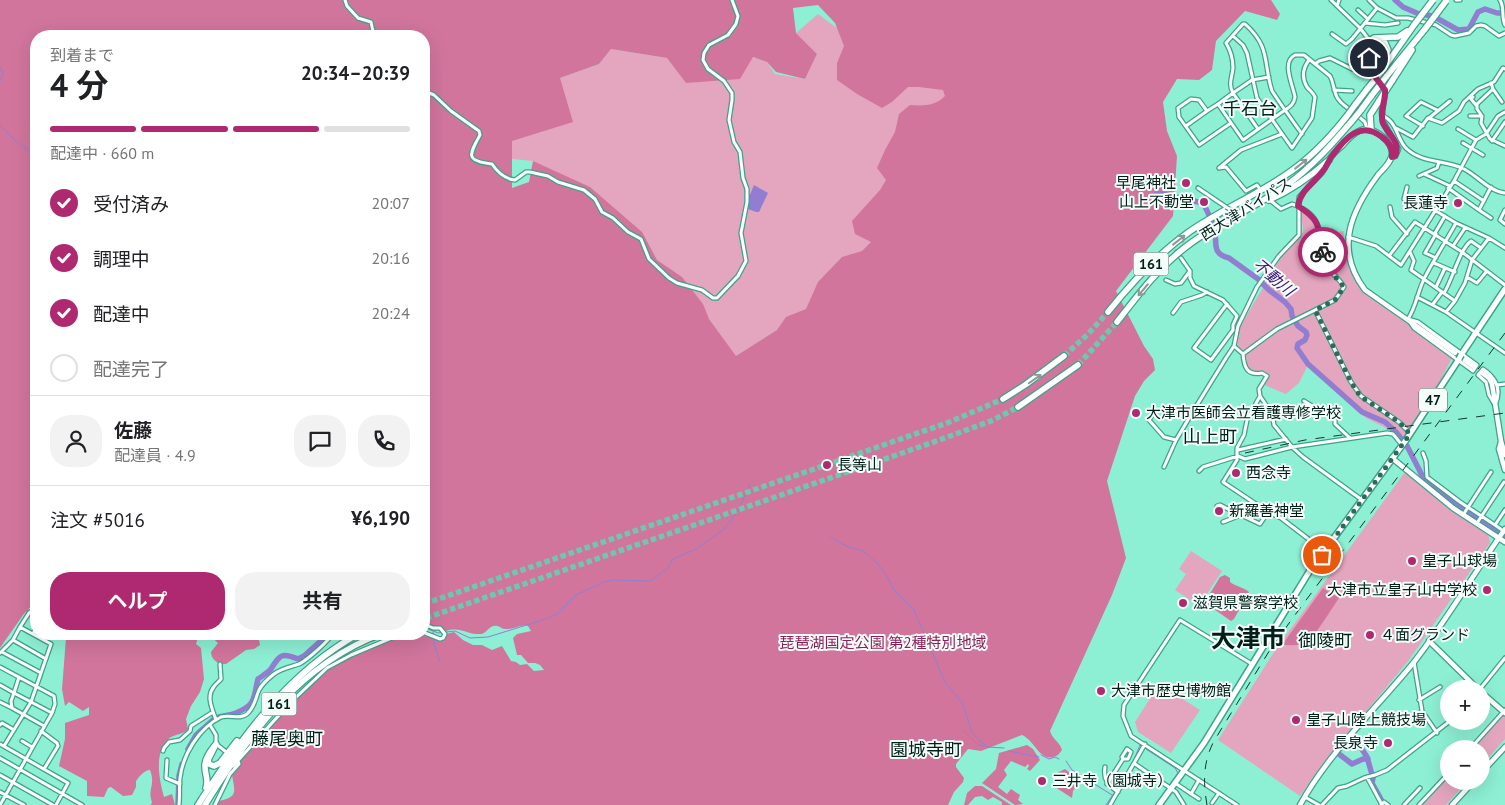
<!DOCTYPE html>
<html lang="ja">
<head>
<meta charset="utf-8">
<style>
  :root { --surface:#fff; --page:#f2f2f2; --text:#202124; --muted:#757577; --line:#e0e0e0; --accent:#af2970 }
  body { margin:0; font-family:"PT Sans","Noto Sans JP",sans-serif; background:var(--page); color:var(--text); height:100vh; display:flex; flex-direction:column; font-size:19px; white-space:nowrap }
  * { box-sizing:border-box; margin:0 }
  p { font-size:16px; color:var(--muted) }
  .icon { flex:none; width:28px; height:28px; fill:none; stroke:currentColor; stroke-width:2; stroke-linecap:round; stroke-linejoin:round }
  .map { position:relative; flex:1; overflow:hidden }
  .sheet { position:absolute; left:30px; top:30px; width:400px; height:610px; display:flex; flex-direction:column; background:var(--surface); border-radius:20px; box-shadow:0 5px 20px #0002 }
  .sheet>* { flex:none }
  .controls { position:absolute; left:1440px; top:680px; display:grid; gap:10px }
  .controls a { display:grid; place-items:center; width:50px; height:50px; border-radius:50%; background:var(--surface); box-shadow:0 5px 20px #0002; font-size:25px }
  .pin { position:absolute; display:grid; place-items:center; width:42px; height:42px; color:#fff; margin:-21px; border:2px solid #fff; border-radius:50%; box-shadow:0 1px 5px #0007 }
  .courier { position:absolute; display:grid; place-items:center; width:50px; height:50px; margin:-25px; border:4px solid #af2970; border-radius:50%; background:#fff; color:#222; box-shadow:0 1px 6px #0007 }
  .summary em { font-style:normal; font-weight:700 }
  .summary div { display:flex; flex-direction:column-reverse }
  .summary { display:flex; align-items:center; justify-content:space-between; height:85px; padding:0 20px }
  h1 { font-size:32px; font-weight:700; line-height:38px }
  .bar { display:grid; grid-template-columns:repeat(4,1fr); gap:8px 5px; align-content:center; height:60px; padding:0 20px }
  .bar i { height:6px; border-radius:4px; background:var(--line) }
  .bar .active { background:var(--accent) }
  .bar p { grid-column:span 4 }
  .line { display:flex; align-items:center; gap:12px; padding:0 20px; border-top:1px solid var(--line) }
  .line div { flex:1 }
  .round { display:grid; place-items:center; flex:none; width:52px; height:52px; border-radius:20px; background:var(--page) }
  ol { padding:0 20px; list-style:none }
  li { display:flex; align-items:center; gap:15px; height:55px }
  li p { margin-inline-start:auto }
  li .icon { padding:5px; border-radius:50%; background:var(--accent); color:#fff; stroke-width:4 }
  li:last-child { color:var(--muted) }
  li i { width:28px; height:28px; border:2px solid var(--line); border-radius:50% }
  .cta { display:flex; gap:10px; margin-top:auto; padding:10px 20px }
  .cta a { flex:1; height:58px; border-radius:20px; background:var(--accent); color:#fff; font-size:20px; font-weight:700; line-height:58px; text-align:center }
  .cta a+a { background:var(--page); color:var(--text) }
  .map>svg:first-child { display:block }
  .green { fill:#e4a6bf }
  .forest { fill:#d1759d; fill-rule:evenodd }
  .water { fill:#917ed1 }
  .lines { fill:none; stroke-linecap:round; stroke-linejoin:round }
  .stream { stroke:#917ed1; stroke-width:1 }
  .river { stroke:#917ed1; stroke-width:5.5 }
  .street-tunnel { stroke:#71c6ae; stroke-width:3; stroke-dasharray:3 1.5; stroke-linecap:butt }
  .highway-tunnel { stroke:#71c6ae; stroke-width:5.5; stroke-dasharray:5.5 3; stroke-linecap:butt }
  .street-casing { stroke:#3ca38a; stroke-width:5.5 }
  .secondary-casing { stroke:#3ca38a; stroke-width:7 }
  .primary-casing { stroke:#3ca38a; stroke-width:8 }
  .highway-casing { stroke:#3ca38a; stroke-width:8 }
  .street { stroke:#fff; stroke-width:3 }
  .secondary { stroke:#fff; stroke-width:4.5 }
  .primary { stroke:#fff; stroke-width:5 }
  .highway { stroke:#fff; stroke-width:5.5 }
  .rail { stroke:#10372c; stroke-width:1; stroke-dasharray:9 9; stroke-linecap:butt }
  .street-bridge-casing { stroke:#3ca38a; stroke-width:5.5; stroke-linecap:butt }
  .primary-bridge-casing { stroke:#3ca38a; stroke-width:8; stroke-linecap:butt }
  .highway-bridge-casing { stroke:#3ca38a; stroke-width:8; stroke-linecap:butt }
  .street-bridge { stroke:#fff; stroke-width:3 }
  .primary-bridge { stroke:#fff; stroke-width:5 }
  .highway-bridge { stroke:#fff; stroke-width:5.5 }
  .oneway { stroke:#8c9a97 }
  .done { stroke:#316859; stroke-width:5; stroke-dasharray:0 9 }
  .route { stroke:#af2970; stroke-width:6 }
  .poi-dot { fill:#af2970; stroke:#f4fdfa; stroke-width:2 }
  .labels { text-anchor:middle; stroke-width:4; stroke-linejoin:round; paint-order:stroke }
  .shield { fill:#f4fdfa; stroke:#49625b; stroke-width:1 }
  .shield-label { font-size:14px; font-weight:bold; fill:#001f17 }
  .poi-label { font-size:15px; fill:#001f17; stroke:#f4fdfa; text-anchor:start }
  .street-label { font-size:15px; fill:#001f17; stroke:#f4fdfa }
  .park-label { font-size:15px; fill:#8d2059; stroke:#f4fdfa }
  .water-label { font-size:16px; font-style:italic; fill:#3c1578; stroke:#f4fdfa }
  .quarter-label { font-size:18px; fill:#001f17; stroke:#f4fdfa }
  .town-label { font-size:25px; font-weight:bold; fill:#001f17; stroke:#f4fdfa }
</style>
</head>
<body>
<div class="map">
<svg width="1505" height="805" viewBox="0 0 1505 805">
  <rect width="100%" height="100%" fill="#8df0d4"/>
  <!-- green -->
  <path class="green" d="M818 14 912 84 947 88 948 100 872 244 807 311 735 357 709 319 533 161 502 158 512 136 560 78 599 64 611 49 667 58 687 83 752 57 767 62 775 74 805 79 817 54 796 33Z
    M1301 210 1315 222 1322 235 1344 231C1343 250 1351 272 1361 288L1452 357V358L1434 393 1403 442 1394 432 1366 418 1308 365 1299 383 1286 394 1264 385 1270 376 1264 371 1254 372 1248 369 1246 355 1237 346 1240 326 1282 256 1300 238 1303 231Z
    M1405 472 1451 510 1488 533 1490 543 1409 660 1324 762 1300 796 1218 740 1276 649Z
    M1191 551 1222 571 1199 606 1175 590 1186 574 1179 569Z
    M1164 687 1200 710 1171 753 1138 732 1135 722 1152 695 1159 694Z
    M1503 715 1505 717V739L1481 766V749H1472Z
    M1449 775V781H1468L1446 805H1421Z"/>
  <!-- forest -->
  <path class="forest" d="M0 0H1271L1280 14 1277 20 1245 11 1216 41 1212 70 1199 80 1177 79 1163 102 1167 131 1177 156 1173 216 1116 291 1144 346 1153 359 1155 370 1144 381 1135 396 1107 481 1126 558 1112 595 1050 731C1052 739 1060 742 1062 750L1058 755C1040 765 1036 741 1022 735L981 751 968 749 956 764V767L964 778 963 782 954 792 948 805H217L219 801C238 797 235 792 232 775L239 766 242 758 293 701 327 670 368 648 402 634H418L440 640 445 638 446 634 454 632 463 640 473 645H482L492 650 502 646 511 661 516 662 520 665 527 664 534 671 544 670 540 665 535 663H528L521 655H517L513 638 517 634 531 631 528 626C520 624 514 630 505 629 501 629 499 625 494 626 488 627 487 633 481 634 467 635 461 626 446 631L439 628 430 627 424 618V36H36V598L35 602 23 615 0 648ZM818 5 835 23 844 46 837 63V80L857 94 882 108 892 102 908 87H919L943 90 945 96C935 106 924 106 910 105L899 114 895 132 885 150 877 168 886 180 880 190 852 221 855 234 871 242 862 251 842 257 818 282 806 309 786 317 777 330 736 356 709 319 703 304 682 277 657 260 642 232 590 187 533 161 529 182 512 188V141L573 122 560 78 599 64 611 49 667 58 686 83 740 79 753 57 767 62 776 72 805 79 817 54 796 33 793 8Z
    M1225 575 1230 578V582C1237 587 1243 587 1249 592L1234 619 1231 621 1208 605 1206 600 1220 577Z
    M1323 588 1339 598C1333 607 1313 639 1306 643 1299 646 1290 645 1282 645Z
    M60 634H199L196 644 201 648 204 679 200 692 191 706 186 719 188 729C184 734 177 734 171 737 153 750 159 779 164 797L172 794 175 805H151L152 802C147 789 156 786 150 770 144 770 139 777 136 781V787L132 795 123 796 111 787 108 788 104 797 87 796V781L59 766 65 739V723L89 715V707L83 711 69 702 65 706 62 689 66 638Z
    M208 634H258L260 645 254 649 246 650 226 664C219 665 211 660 211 652L218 643Z
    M1027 745 1033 749 1040 760 1030 771 1027 769 1029 766 1028 764 1025 767 1011 761 1004 770 1007 775 998 787 1007 794 1011 789 1020 795 1018 800 1023 804 1015 805 982 783 996 769 999 753Z
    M1065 769 1074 776 1077 785 1073 791 1072 798 1055 787V777L1057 773Z
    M975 786H982L1011 805H1002V802L993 797 988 800 982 796 975 797 968 805H964L967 793Z"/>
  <!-- water -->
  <path class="water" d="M754 185 768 193 759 212H756L748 209 749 197Z"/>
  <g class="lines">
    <!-- stream -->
    <path class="stream" d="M0 67 3 73 0 81
      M0 125 12 138 36 156
      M830 537 846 546 863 551 878 564 888 578 894 590 914 610 945 682 963 704 972 733 987 747
      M426 628 438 633 455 631 470 638 488 637 546 619 557 614 576 595 604 582 613 580 650 581 667 569 673 559 696 549 723 530 738 511 750 485
      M16 631 28 610
      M433 632 435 648 440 662
      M0 650 13 637
      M963 730 978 745 984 746
      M987 747 1004 748
      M1146 749 1175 768 1178 773 1156 805
      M1009 751 1039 757
      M1041 755 1049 759 1055 757 1059 759
      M1066 761 1072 770 1112 795
      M1133 762 1140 745 1141 746
      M1125 775 1129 770
      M1118 787 1122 780
      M1106 805 1114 793"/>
    <!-- river -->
    <path class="river" d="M1395 0 1403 7 1419 14 1433 16 1458 30 1469 29 1478 12 1485 9 1497 13H1505
      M1157 193 1203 203C1208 212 1213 224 1215 234 1217 244 1212 254 1229 258L1258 279 1269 290 1285 302 1291 309 1292 316 1298 326 1306 332 1307 335 1305 340 1298 344 1297 348 1308 364 1362 412 1385 422 1396 432 1407 446 1424 479 1428 484 1463 510 1505 537
      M216 718C223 715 229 716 236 713 257 704 253 698 258 679 262 676 268 673 271 669 280 655 281 652 298 659L304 656 324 638 338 634
      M1354 737 1367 757 1373 778 1372 783 1382 801
      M188 749 196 735 214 719
      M1339 754 1352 764 1363 759H1368
      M178 805 179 776 182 764"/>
    <!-- street-tunnel -->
    <path class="street-tunnel" d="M1169 243 1181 258"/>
    <!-- highway-tunnel -->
    <path class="highway-tunnel" d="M1064 356 1087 335 1108 312
      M1078 365 1117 322
      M424 604 947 423 1003 399
      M426 618 931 443 991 421 1018 407"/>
    <defs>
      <path id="street" d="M345 0 347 6 358 18 371 22 374 36
        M1331 0 1360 28 1370 41
        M1369 0 1377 8
        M1456 0H1460
        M1500 0C1505 8 1501 17 1505 25
        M1337 6 1339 0
        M1358 10 1368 19
        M1365 23 1385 25 1398 23
        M1332 34 1346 44 1352 39 1377 8 1396 18H1408L1436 25 1451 35 1455 36 1469 33 1476 26 1481 25 1485 26 1499 36 1505 33
        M1233 36 1243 45 1247 53 1257 98 1292 148 1312 118 1315 97C1313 92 1310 91 1307 87 1301 77 1303 68 1309 60
        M1315 64 1319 61 1330 58 1352 69 1369 67
        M1491 83 1493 89 1477 104V109L1482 116 1481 123 1490 139 1505 146
        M424 88 427 92 434 95 451 111 479 131 480 135C469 155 465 161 492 164 498 173 505 179 515 180L526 172H530L548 176 558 182 584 190 595 199 602 212 613 218 628 232 641 239 649 259 669 278 677 283 702 290 713 298H717L738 276 746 261 741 233 747 202V189L743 178 740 152 734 142 729 120 732 100V93L724 81 708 69 703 60 704 53 709 45 728 35 736 24 738 16 732 0
        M1493 89 1502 102
        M1334 90 1352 91
        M1471 96 1473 97 1471 99 1476 105
        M1207 111 1218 104
        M1357 115 1365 122 1367 129
        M1382 116C1397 120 1397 141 1407 149 1422 163 1444 160 1462 168 1476 174 1488 191 1505 193
        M1470 116H1481
        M1429 118 1450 101
        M1186 126 1207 111 1199 100 1191 99 1178 108 1179 117 1199 145 1231 123
        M1423 126 1406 116 1421 102 1437 110
        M1396 128 1413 137 1428 118 1442 123 1459 111 1464 102 1478 89 1494 82 1503 68 1505 69
        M1258 129 1233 93 1252 80 1269 77
        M1458 129 1476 140
        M1302 134C1292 120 1282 106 1272 91 1263 63 1271 47 1245 24H1243L1226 43C1231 51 1233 59 1233 68 1232 78 1228 84 1233 93L1218 104 1243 140 1285 110C1290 107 1294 104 1295 97 1293 85 1281 62 1295 55H1304L1330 76C1333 81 1333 86 1335 92 1337 101 1345 106 1352 111
        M1492 141 1505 122
        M1463 143 1483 155
        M1219 168 1241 150 1282 134
        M1219 168 1226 167 1246 191 1257 185 1259 188
        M1424 174 1450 186
        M1419 176 1437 168 1439 162
        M1454 181 1484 201
        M1407 187 1404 199 1406 202 1420 206 1426 205 1456 223 1489 238 1505 248
        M1198 188 1226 207
        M1448 188 1479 210 1491 187
        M1390 207 1392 217 1407 234
        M1479 210 1491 218
        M1505 210 1500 220 1505 224
        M1435 233 1445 216
        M1436 234 1425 253 1436 258
        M1348 237 1376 246 1401 265 1454 181 1476 140 1486 134 1498 116 1505 112
        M1453 246 1465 228
        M1410 252 1414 261 1411 270 1455 301
        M1389 256 1415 222 1462 252 1505 285
        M1181 258 1190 271V278L1194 286 1223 300 1237 316 1233 325V330L1211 360 1194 348 1227 304
        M1434 263 1455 272
        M1467 277 1477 283 1487 271
        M1166 280 1175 284 1181 283 1190 271
        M1436 287 1445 268
        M1444 293C1453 279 1459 250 1471 241L1481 248
        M1417 297 1446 312 1505 353
        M1433 304 1442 292
        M1315 310 1351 382 1361 396 1399 422 1410 433
        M1446 312 1455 301 1465 283 1472 260 1489 238
        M1173 313 1181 302 1202 295 1207 292
        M1408 319 1418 322 1477 365 1473 371 1414 328Z
        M1408 319C1417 305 1418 289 1426 275 1435 258 1446 241 1456 223
        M1234 346 1243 354C1244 367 1247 376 1262 373L1267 376 1259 389 1260 396 1247 420 1244 435 1237 448V460L1223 482 1268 512 1281 518 1324 551
        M1243 354 1277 329 1335 300 1344 287C1340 279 1331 274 1327 265 1313 240 1331 217 1292 204L1281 209 1271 201
        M1483 369C1496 378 1502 390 1495 405L1489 395 1486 382 1478 375Z
        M1497 385 1505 384
        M1260 396 1272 414 1274 425 1292 447 1303 457 1362 500
        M1304 401 1335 420V424L1350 438
        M1155 411 1149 420 1164 437 1176 440
        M1238 450 1286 439
        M1423 453 1426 461 1427 477 1460 502 1495 525 1505 510
        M1164 467 1176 440 1192 413 1226 358 1234 346 1238 326 1257 287 1279 256 1299 235V197L1323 172 1328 163
        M1199 471 1203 467 1238 456 1245 459 1292 447 1387 433 1393 434 1402 445
        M1217 506 1220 505 1240 515
        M1463 515 1491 472
        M1223 522 1241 515 1260 524 1268 512
        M1477 523 1504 482
        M1495 525 1505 532
        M424 624 433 628H440L445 634 443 638 440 639 425 633 424 630
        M20 627 29 613 36 608
        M33 634 36 627
        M13 640 46 659
        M2 652 41 673
        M0 653 13 640 20 627 51 644 31 702 4 746
        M1414 662 1422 711 1437 733
        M0 667 54 696 55 704 52 713 0 805
        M19 677 14 693 52 713
        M0 685 14 693 11 701 12 708 44 726
        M1480 689 1505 658
        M1419 700 1440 687
        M0 702 12 708
        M216 720C213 711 206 697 213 688 215 684 219 682 221 679L220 664
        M0 725 2 723 14 730
        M210 725 216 735V744L225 751
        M41 731 57 743 58 746 44 769
        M22 741 32 747
        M0 744 68 783 56 805
        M1470 749 1505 710
        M163 751 164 748 169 742 180 740 190 731 191 726 213 712
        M0 758 82 805
        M167 760 166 778 180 784
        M1135 764 1176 792 1184 805
        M233 766 291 702 327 668 351 655 401 634
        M1105 767C1103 780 1108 785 1118 792
        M0 775 53 805
        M1367 777 1382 805
        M1175 783 1199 799
        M1107 784 1123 759 1122 757 1127 749 1131 752 1128 759H1123
        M0 792 24 805
        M1191 794 1199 780
        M1305 797 1319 805
        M1212 803 1219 793
        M179 805C180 796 179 787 180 778 183 754 199 728 221 717 230 714 240 720 247 714 255 707 255 699 259 690 262 684 269 678 274 674 282 668 291 667 299 664 306 661 330 640 332 634
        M215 805 230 774 239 764 238 761
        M1110 805 1145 744
        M1237 805 1131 736 1123 716 1124 705 1180 620 1252 664
        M1322 805 1338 788 1347 786 1364 778 1375 775 1387 770 1450 721
        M1381 805 1384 802 1388 805
        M1404 805 1420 788
        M1419 805 1449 773"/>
      <path id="secondary" d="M1370 41V70L1385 90 1382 112 1383 122 1398 149 1395 156 1392 157
        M1329 160C1332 154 1337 150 1342 146 1355 131 1365 122 1383 137 1388 141 1392 146 1392 153 1392 162 1383 169 1378 175 1351 211 1334 249 1365 290L1455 353
        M1463 359 1474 367
        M1482 373 1489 378 1492 384 1501 441 1505 455
        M1501 442 1499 449 1505 470
        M1392 458 1453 508 1505 542
        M1429 641 1478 689
        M1481 692 1505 713
        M1481 773 1505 747
        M1300 805C1329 752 1376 709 1414 662 1447 620 1474 573 1505 529
        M1452 805 1474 781"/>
      <path id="primary" d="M1461 355 1505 289
        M1159 805 1204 743 1309 572 1406 440 1459 359"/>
      <path id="highway" d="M1378 40 1385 43 1388 50 1382 64
        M1370 41 1374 38 1398 37 1407 31
        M1381 72 1414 25
        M1386 77 1425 29
        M1392 81 1412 50
        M1355 105 1368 88
        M1361 110 1372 95
        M1371 130 1370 115 1379 101
        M1269 200C1292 190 1311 176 1329 160
        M1108 312C1132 282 1158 254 1189 232 1219 211 1253 197 1284 176 1309 160 1329 139 1347 116
        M1117 322C1138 295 1159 267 1187 246 1218 222 1255 208 1287 185 1313 166 1332 144 1352 121
        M1003 399 1025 385 1064 356
        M1018 407 1078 365
        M424 619 426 618
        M206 788C209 780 205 775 205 767 204 759 211 750 216 744L208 760 209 764 214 766 220 763 237 741
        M198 805C240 739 288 673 358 634
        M205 805C248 735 301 663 381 634"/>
    </defs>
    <!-- street casing -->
    <use href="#street" class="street-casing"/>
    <!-- secondary casing -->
    <use href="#secondary" class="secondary-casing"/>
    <!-- primary casing -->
    <use href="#primary" class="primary-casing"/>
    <!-- highway casing -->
    <use href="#highway" class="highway-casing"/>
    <!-- street -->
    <use href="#street" class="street"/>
    <!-- secondary -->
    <use href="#secondary" class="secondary"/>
    <!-- primary -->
    <use href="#primary" class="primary"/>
    <!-- highway -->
    <use href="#highway" class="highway"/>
    <!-- rail -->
    <path class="rail" d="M1245 453 1305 440 1505 413
      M1207 805C1203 782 1203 762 1214 741L1268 653 1292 619 1505 333"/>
    <defs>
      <path id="street-bridge" d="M1226 207 1231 210 1237 221
        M424 628 427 624"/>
      <path id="primary-bridge" d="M1459 359 1461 355"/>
      <path id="highway-bridge" d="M1414 25 1433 0
        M1425 29 1446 1
        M1368 88 1381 72
        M1372 95 1386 77
        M1379 101 1392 81
        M1347 116 1355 105
        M1352 121 1361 110"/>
    </defs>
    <!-- street-bridge casing -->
    <use href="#street-bridge" class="street-bridge-casing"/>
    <!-- primary-bridge casing -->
    <use href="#primary-bridge" class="primary-bridge-casing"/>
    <!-- highway-bridge casing -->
    <use href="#highway-bridge" class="highway-bridge-casing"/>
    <!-- street-bridge -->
    <use href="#street-bridge" class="street-bridge"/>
    <!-- primary-bridge -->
    <use href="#primary-bridge" class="primary-bridge"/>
    <!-- highway-bridge -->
    <use href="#highway-bridge" class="highway-bridge"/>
  </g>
  <!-- one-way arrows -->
  <defs><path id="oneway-shaft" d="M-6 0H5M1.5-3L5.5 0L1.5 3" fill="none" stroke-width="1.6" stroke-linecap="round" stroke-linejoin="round" transform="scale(1.25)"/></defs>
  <g class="oneway">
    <use href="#oneway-shaft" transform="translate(1301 164) rotate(-38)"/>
    <use href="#oneway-shaft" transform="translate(1179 240) rotate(-38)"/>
    <use href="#oneway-shaft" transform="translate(1143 290) rotate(130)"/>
    <use href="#oneway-shaft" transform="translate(1035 379) rotate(-35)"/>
  </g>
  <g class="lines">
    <!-- done -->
    <path class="done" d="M1322 555 1410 434 1399 422 1360 396 1351 382 1315 310 1335 300 1344 287 1327 267 1323 252"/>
    <!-- route -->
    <path class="route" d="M1323 252C1318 228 1322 221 1298 206 1300 191 1313 184 1322 172 1327 167 1328 161 1332 156 1345 138 1361 120 1382 137 1389 142 1393 148 1392 157L1395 156C1402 144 1388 134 1383 123 1379 112 1386 101 1385 90L1370 70 1369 58"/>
  </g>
  <!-- markers -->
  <g class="poi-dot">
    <circle cx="1186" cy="183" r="5"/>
    <circle cx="1204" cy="202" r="5"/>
    <circle cx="1458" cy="203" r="5"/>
    <circle cx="1136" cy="413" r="5"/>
    <circle cx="827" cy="465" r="5"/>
    <circle cx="1236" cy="473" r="5"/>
    <circle cx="1219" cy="511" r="5"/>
    <circle cx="1412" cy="561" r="5"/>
    <circle cx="1487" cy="590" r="5"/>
    <circle cx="1183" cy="603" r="5"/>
    <circle cx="1370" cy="635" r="5"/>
    <circle cx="1101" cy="691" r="5"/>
    <circle cx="1296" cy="720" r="5"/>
    <circle cx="1388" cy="743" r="5"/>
    <circle cx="1042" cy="781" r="5"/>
  </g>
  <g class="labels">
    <!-- shield labels -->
    <g class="shield">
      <rect x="1133.5" y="252.5" width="35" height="23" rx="4"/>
      <rect x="1419" y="388.5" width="28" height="23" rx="4"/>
      <rect x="261.5" y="692.5" width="35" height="23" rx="4"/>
    </g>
    <g class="shield-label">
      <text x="1151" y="269">161</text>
      <text x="1433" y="405">47</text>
      <text x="279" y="709">161</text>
    </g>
    <!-- poi labels -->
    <g class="poi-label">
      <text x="1176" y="188" text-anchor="end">早尾神社</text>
      <text x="1194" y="207" text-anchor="end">山上不動堂</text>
      <text x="1448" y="208" text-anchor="end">長蓮寺</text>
      <text x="1146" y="418">大津市医師会立看護専修学校</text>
      <text x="837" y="470">長等山</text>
      <text x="1246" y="478">西念寺</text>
      <text x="1229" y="516">新羅善神堂</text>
      <text x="1422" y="566">皇子山球場</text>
      <text x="1477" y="595" text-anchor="end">大津市立皇子山中学校</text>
      <text x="1193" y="608">滋賀県警察学校</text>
      <text x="1380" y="640">４面グランド</text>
      <text x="1111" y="696">大津市歴史博物館</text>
      <text x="1306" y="725">皇子山陸上競技場</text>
      <text x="1378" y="748" text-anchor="end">長泉寺</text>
      <text x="1052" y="786">三井寺（園城寺）</text>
    </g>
    <!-- street labels -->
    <g class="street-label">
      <text transform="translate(1246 209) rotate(-32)" y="5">西大津バイパス</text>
    </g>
    <!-- park labels -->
    <g class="park-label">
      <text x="883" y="648">琵琶湖国定公園 第2種特別地域</text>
    </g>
    <!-- water labels -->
    <g class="water-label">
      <text transform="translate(1274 277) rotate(40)" y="6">不動川</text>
    </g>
    <!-- quarter labels -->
    <g class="quarter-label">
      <text x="1250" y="115">千石台</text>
      <text x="1210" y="443">山上町</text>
      <text x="1325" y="647">御陵町</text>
      <text x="287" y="745">藤尾奥町</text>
      <text x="926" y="756">園城寺町</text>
    </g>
    <!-- town labels -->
    <g class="town-label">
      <text x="1248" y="647">大津市</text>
    </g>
  </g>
</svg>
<div class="controls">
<a>+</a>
<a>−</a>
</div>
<div class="pin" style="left:1322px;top:555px;background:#ea580c"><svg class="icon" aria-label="bag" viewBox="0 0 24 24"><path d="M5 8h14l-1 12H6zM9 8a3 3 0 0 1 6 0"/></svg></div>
<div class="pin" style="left:1369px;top:58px;background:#1f2937"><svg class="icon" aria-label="home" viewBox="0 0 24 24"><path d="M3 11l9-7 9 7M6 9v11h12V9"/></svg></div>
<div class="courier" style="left:1323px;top:252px"><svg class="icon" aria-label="bike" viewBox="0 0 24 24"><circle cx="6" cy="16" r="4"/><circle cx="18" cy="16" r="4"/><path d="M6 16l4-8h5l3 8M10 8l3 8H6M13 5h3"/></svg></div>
<section class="sheet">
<div class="summary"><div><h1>4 分</h1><p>到着まで</p></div><em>20:34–20:39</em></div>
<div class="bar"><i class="active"></i><i class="active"></i><i class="active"></i><i></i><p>配達中 · 660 m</p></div>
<ol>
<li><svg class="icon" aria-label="check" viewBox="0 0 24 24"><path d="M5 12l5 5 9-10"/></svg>受付済み<p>20:07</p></li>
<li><svg class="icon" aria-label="check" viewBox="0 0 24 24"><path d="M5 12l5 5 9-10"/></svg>調理中<p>20:16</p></li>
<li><svg class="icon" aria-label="check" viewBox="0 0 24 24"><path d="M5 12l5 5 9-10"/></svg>配達中<p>20:24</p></li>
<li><i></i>配達完了</li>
</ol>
<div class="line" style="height:90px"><a class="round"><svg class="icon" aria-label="person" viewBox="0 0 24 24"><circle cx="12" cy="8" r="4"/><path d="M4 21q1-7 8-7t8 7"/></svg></a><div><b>佐藤</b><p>配達員 · 4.9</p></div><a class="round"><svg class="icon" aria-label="chat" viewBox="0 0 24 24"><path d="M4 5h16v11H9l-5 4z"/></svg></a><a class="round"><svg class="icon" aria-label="phone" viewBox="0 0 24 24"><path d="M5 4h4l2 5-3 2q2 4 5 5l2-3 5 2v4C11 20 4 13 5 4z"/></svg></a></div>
<div class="line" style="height:65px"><div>注文 #5016</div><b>¥6,190</b></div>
<div class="cta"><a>ヘルプ</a><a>共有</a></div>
</section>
</div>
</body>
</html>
